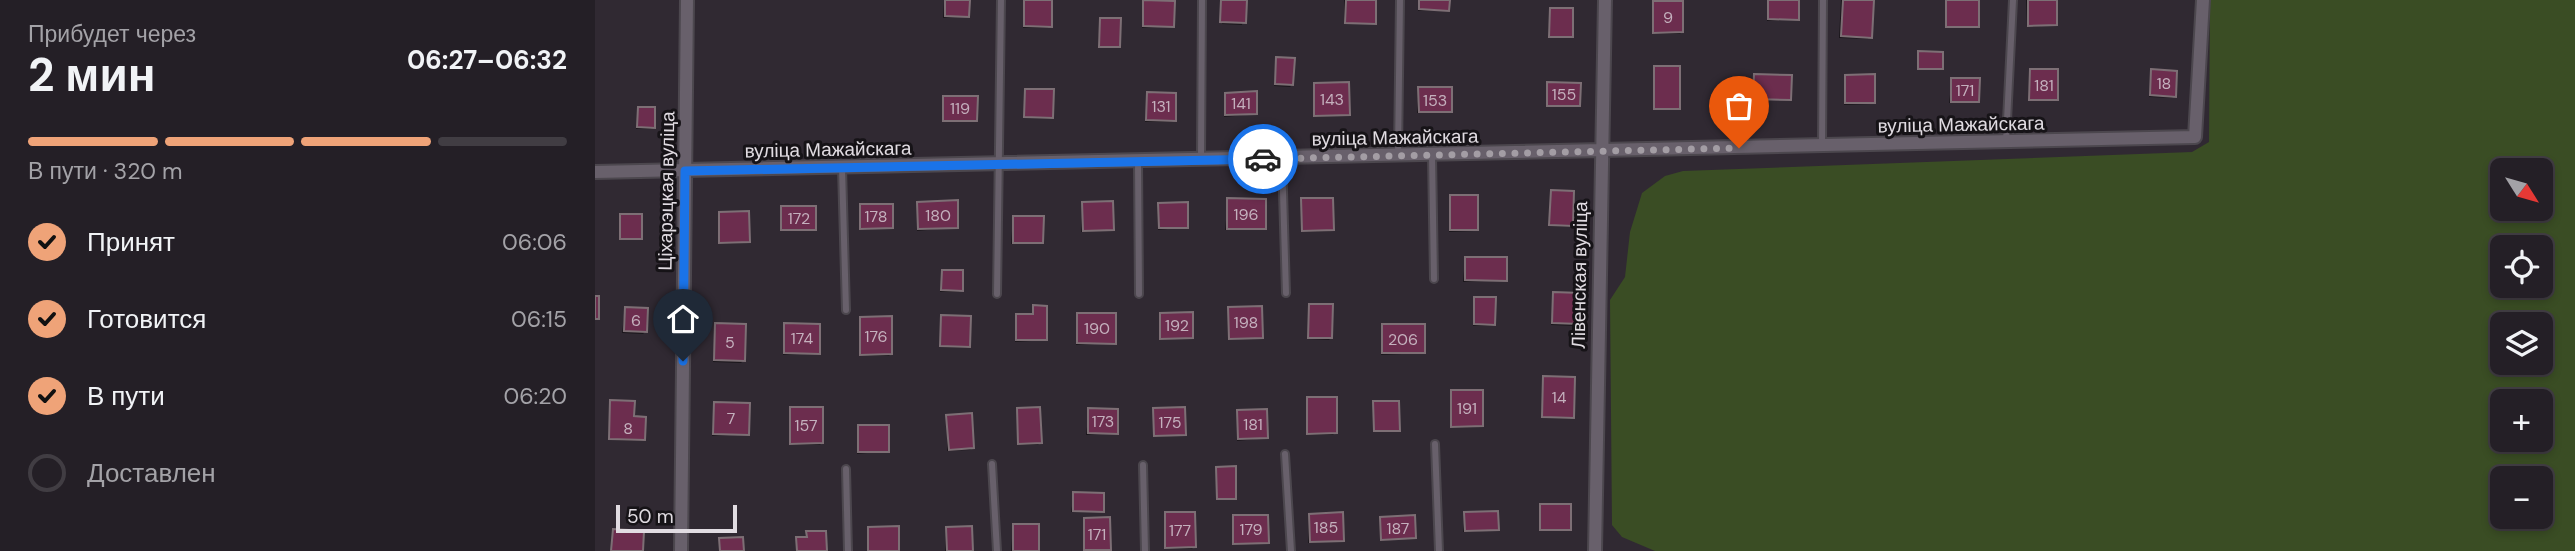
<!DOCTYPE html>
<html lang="ru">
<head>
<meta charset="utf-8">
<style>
  :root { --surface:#241f26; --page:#2c272e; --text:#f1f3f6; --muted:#a3a2a7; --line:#413d43; --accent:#efa378 }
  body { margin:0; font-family:"DM Sans",sans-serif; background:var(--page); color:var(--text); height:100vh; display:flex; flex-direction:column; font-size:26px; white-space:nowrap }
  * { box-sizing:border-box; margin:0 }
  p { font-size:23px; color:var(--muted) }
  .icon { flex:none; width:38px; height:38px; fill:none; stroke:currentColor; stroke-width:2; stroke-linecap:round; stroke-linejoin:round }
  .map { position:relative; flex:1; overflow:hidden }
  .details { display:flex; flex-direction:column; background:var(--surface); width:595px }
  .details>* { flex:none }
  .needle { width:46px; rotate:127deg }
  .controls { position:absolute; left:1895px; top:158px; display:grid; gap:14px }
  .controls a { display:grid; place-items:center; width:63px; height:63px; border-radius:10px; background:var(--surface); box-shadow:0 4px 10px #0003,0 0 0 2px var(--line); font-size:35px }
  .scale { position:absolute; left:21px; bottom:18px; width:121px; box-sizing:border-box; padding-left:7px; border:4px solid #e1dce2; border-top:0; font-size:19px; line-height:24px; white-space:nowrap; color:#e1dce2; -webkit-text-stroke:5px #161317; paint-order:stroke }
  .pin { position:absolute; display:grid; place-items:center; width:60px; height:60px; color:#fff; margin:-72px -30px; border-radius:50% 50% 50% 0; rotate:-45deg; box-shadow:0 0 7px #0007 }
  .pin .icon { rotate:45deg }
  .courier { position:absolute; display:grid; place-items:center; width:70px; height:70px; margin:-35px; border:5px solid #1a73e8; border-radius:50%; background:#fff; color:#222; box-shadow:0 2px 9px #0007 }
  .headline em { font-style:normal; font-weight:700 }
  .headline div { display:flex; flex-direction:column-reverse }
  .headline { display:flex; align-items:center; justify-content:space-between; height:119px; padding:0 28px }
  h1 { font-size:46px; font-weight:700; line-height:52px }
  .bar { display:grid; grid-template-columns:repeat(4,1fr); gap:10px 7px; align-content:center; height:84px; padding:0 28px }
  .bar i { height:9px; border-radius:5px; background:var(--line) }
  .bar .active { background:var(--accent) }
  .bar p { grid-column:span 4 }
  ol { padding:0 28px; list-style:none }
  li { display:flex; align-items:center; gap:21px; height:77px }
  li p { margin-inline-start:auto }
  li .icon { padding:7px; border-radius:50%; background:var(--accent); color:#111; stroke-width:4 }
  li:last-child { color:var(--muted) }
  li i { width:38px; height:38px; border:4px solid var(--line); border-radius:50% }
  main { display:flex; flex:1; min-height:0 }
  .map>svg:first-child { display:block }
  .green { fill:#3a4d24; fill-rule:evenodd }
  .shadow { fill:#0007 }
  .building { fill:#6c2d4e; stroke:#7d6f75; stroke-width:2 }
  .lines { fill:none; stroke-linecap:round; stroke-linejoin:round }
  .lane-casing { stroke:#4c474e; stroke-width:10 }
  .street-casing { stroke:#4c474e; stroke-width:16 }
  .lane { stroke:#68606b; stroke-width:6 }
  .street { stroke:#68606b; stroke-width:12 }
  .done { stroke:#a39da4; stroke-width:7; stroke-dasharray:0 12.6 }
  .route { stroke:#1a73e8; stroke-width:9 }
  .labels { text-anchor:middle; stroke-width:6; stroke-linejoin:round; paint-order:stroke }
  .number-label { font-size:16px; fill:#c4b0bd }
  .street-label { font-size:19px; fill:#e1dce2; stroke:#161317 }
</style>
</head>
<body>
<main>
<section class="details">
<div class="headline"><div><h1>2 мин</h1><p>Прибудет через</p></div><em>06:27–06:32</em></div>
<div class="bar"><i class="active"></i><i class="active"></i><i class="active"></i><i></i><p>В пути · 320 m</p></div>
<ol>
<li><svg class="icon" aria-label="check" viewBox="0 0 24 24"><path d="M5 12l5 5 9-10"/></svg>Принят<p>06:06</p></li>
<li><svg class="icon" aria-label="check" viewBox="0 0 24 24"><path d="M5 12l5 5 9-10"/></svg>Готовится<p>06:15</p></li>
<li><svg class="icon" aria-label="check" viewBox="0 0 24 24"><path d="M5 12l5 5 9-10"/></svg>В пути<p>06:20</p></li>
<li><i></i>Доставлен</li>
</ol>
</section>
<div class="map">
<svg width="1980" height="551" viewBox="0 0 1980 551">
  <rect width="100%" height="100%" fill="#302932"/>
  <!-- green -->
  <path class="green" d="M1615 0H1980V551H1060L1027 537 1017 525 1015 300 1030 277 1035 232 1047 193 1070 176 1088 171 1597 152 1614 142ZM1908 170H1946V208H1908ZM1908 247H1946V285H1908ZM1908 324H1946V362H1908ZM1908 401H1946V439H1908ZM1908 478H1946V516H1908Z"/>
  <!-- shadow -->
  <path class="shadow" d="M349 0H373V16L348 18Z
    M428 0H455L453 28H428Z
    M628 0H650L647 25 627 24Z
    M749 0H779V23L749 24Z
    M823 0H853V10L823 11Z
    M1172 0H1202V19L1172 21Z
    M1246 0H1277L1273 39 1244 38Z
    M1350 0H1382V26L1350 28Z
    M1431 0H1460V25L1432 27Z
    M549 2 577 26 547 28Z
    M1059 3 1087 32 1085 34H1057Z
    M955 10 976 36 974 38H953Z
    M505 20 524 46 522 48H503Z
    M1324 53 1346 69 1322 70Z
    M682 59 697 85 695 87 679 86Z
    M1060 68 1083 108 1081 110H1058Z
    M1435 71 1461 99 1459 101H1433Z
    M1557 71 1579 96 1577 98 1554 97Z
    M1160 76 1194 99 1157 100Z
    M1251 76 1278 102 1276 104 1249 105Z
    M1357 79 1382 101 1354 103Z
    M953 84 983 105 951 107Z
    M720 85 753 115 718 117Z
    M824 89 855 111 822 113Z
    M431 91 457 117 455 119 428 118Z
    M553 94 579 120 577 122H550Z
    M630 94 661 114 629 117Z
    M348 97 381 120 347 122Z
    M43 109 58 127 56 129H41Z
    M957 192 976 225 974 227 953 226Z
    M856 197 881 229 879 231 854 232Z
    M633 200 669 229 630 230Z
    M707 200 737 229 735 231 706 232Z
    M323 203 362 227 322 231Z
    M488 203 517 229 486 232Z
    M564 205 592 227 563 230Z
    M266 206 296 228 264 230Z
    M187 207 219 229 185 231Z
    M124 213 153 241 151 243 123 244Z
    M26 216 45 238 43 240H24Z
    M418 218 447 242 416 244Z
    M870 259 910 280 868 282Z
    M347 272 366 290 364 292H345Z
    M959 294 983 324 981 326 956 325Z
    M880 298 899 324 897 326H878Z
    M715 306 736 338 734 340 712 339Z
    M439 307 450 340 420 342V317L437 315Z
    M634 308 666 337 633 340Z
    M30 309 50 332 48 334 27 333Z
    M483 314 519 343 481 345Z
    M566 314 596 337 564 340Z
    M347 317 374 346 372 348 344 347Z
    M265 319 296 354 294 356H264Z
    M121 325 148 361 146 363 118 362Z
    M190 325 223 353 188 355Z
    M788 326 828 353 786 355Z
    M949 377 977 417 975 419 946 418Z
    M857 392 886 426 884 427 855 428Z
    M712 399 740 433 738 435H711Z
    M16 402 37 418 49 439 47 441 13 440Z
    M779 403 803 430 801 432H778Z
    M119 404 152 434 117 436Z
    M195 409 227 443 225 445H194Z
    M423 410 445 443 443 445H422Z
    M494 410 521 433 491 435Z
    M559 410 589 435 558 437Z
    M643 411 671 438 642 441Z
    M352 417 377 448 375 450 352 451Z
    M263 427 292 451 262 454Z
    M622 468 640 498 638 500H621Z
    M479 494 507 511 476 512Z
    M946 506 974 529 944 531Z
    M570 514 599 547 597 549H569Z
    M870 514 902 530 868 532Z
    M714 515 747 540 713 543Z
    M639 517 672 542 637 545Z
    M490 519 514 549 512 551H488Z
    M785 519 819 537 785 541Z
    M418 526 442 551H416Z
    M273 528 302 551H272Z
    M351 529 376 551H350Z"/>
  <!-- building -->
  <path class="building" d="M350 0H375L374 17 350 16Z
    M429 0H457V27L429 26Z
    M548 0 580 1 579 27 548 26Z
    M626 0H652L651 23 625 22Z
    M751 0H781V24L750 23Z
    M824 0H855L854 11 824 9Z
    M1173 0H1204V20L1173 19Z
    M1248 0H1279L1277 38 1246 36Z
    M1351 0H1384V27H1351Z
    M1433 0H1462V25L1433 26Z
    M1058 1H1088V32L1058 33Z
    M955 8H978V37H954Z
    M505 18H526L525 47H504Z
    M1323 51 1348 52V69H1323Z
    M681 57 700 58 698 85 680 84Z
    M1059 66H1085V109H1059Z
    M1435 69H1463V100H1434Z
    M1556 69 1582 71 1581 97 1555 95Z
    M1159 74 1197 75 1196 100 1158 99Z
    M1280 74V103H1250V75Z
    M1356 78H1385L1384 102H1356Z
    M754 82 755 115 719 116V83Z
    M952 82 986 83 985 106H952Z
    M823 87H857V112H824Z
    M430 89H459L458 118 429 117Z
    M662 91V114L630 115V93Z
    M552 92 581 93V121L551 120Z
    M348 96H383L382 121H348Z
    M43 107H60V128L42 127Z
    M956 190 979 191 978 226 954 225Z
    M855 195H883V230H855Z
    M632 198 671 199V229H632Z
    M706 198H738L739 230 707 231Z
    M363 200V228L323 229 322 202Z
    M518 201 519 230 488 231 487 202Z
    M593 202V228H564L563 203Z
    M265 204H298V228L265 229Z
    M186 206H221V230H186Z
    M154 211 155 242 124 243V212Z
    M25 214H47V239H25Z
    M418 216H449L448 243H418Z
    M870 257H912V281L870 280Z
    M347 270H368V291L346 290Z
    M958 292 986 293 984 324 957 323Z
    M0 296H4V319H0Z
    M879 297H901L900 325 879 324Z
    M714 304H738L737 338H713Z
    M438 305 452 306V340H421V314H438Z
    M667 306 668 338 634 339 633 307Z
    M30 307 53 308 52 332 29 331Z
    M598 312V338L565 339V313Z
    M482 313H521V344L482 343Z
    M346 315 376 316 375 347 345 346Z
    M297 316V354L265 355V317Z
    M120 323 151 324 150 361 119 360Z
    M189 323 225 324V354L189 353Z
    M787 324H830V353H787Z
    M948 376 980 377 979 418 947 417Z
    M856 390H888V426L856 427Z
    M712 397H742V433L712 434Z
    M15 400 40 401 39 416 51 417 50 440 14 439Z
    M778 401H804L805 431H779Z
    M119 402 155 403 154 435 118 434Z
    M195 407H228V443L195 444Z
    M445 407 447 443 423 444 422 408Z
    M590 407 591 435 559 436 558 408Z
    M493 408 523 409V434L493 433Z
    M672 409 673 438 643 439 642 410Z
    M377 413 379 448 354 450 351 415Z
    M263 425H294V452H263Z
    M641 466V499H622L621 467Z
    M478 492 509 493V512L478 511Z
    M945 504H976V530H945Z
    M903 511 904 530 870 531 869 512Z
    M570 512H600L601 547 570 548Z
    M748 512 749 541 715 542 714 514Z
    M638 515H673L674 543 638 544Z
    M820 515 821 538 786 540 785 517Z
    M515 517 516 550H489V518Z
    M418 524H444V551H418Z
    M304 526V551H273V527Z
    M377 526 378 551H352L351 527Z
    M18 529 49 531 48 551H16Z
    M211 531H231L232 551H202L201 537H212Z
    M148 537 149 551H125L124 538Z"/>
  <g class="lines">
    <defs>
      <path id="lane" d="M1411 141 1418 0
        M1227 145 1228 0
        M803 154 805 0
        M837 155 839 279
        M606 158 607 0
        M687 158 691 293
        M543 161 544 294
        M247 168 251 310
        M402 294 406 0
        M840 444 844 551
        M690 454 696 551
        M397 464 402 551
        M548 465 550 551
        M251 469 253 551"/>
      <path id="street" d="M0 172 1600 137 1608 0
        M86 551 92 0
        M1000 551 1010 0"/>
    </defs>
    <!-- lane casing -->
    <use href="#lane" class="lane-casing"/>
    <!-- street casing -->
    <use href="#street" class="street-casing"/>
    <!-- lane -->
    <use href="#lane" class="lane"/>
    <!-- street -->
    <use href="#street" class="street"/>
  </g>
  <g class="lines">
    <!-- done -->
    <path class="done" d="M668 159 1144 148"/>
    <!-- route -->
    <path class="route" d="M88 361 90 171 668 159"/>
  </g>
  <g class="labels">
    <!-- number labels -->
    <g class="number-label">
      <text x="1073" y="23">9</text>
      <text x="1569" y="89">18</text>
      <text x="1449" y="91">181</text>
      <text x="1370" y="96">171</text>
      <text x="969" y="100">155</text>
      <text x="737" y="105">143</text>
      <text x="840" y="106">153</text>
      <text x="646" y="109">141</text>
      <text x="566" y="112">131</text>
      <text x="365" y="114">119</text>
      <text x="651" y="220">196</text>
      <text x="343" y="221">180</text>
      <text x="281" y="222">178</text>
      <text x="204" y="224">172</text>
      <text x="41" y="326">6</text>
      <text x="651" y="328">198</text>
      <text x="582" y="331">192</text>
      <text x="502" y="334">190</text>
      <text x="281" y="342">176</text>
      <text x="207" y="344">174</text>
      <text x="808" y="345">206</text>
      <text x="135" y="348">5</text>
      <text x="964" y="403">14</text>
      <text x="872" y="414">191</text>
      <text x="136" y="424">7</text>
      <text x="508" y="427">173</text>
      <text x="575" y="428">175</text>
      <text x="658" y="430">181</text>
      <text x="211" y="431">157</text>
      <text x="33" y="434">8</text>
      <text x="731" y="533">185</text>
      <text x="803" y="534">187</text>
      <text x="656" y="535">179</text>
      <text x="585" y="536">177</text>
      <text x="502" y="540">171</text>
    </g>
    <!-- street labels -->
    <g class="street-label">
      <text transform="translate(1366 124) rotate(-1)" y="7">вуліца Мажайскага</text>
      <text transform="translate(800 137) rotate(-1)" y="7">вуліца Мажайскага</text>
      <text transform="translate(233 149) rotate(-1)" y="7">вуліца Мажайскага</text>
      <text transform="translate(71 191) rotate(-89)" y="7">Ціхарэцкая вуліца</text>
      <text transform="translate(984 275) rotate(-89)" y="7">Лівенская вуліца</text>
    </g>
  </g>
</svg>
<div class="controls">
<a><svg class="needle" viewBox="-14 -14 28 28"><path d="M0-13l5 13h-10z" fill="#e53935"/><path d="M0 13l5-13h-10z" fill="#a3a2a7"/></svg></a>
<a><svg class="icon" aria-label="locate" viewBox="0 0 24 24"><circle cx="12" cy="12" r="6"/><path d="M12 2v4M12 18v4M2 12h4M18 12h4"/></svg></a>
<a><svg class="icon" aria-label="layers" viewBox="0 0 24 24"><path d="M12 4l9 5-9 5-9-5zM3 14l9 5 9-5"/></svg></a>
<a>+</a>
<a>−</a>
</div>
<div class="scale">50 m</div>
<div class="pin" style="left:1144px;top:148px;background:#ea580c"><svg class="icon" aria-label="bag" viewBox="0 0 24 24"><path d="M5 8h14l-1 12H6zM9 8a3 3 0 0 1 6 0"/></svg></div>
<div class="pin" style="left:88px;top:361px;background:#1f2937"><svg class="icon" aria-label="home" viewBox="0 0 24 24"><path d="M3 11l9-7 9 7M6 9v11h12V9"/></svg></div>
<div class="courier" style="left:668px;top:159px"><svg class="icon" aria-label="car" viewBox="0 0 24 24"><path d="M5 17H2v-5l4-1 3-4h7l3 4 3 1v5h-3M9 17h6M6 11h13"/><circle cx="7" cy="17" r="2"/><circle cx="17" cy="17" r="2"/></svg></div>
</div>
</main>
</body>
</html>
